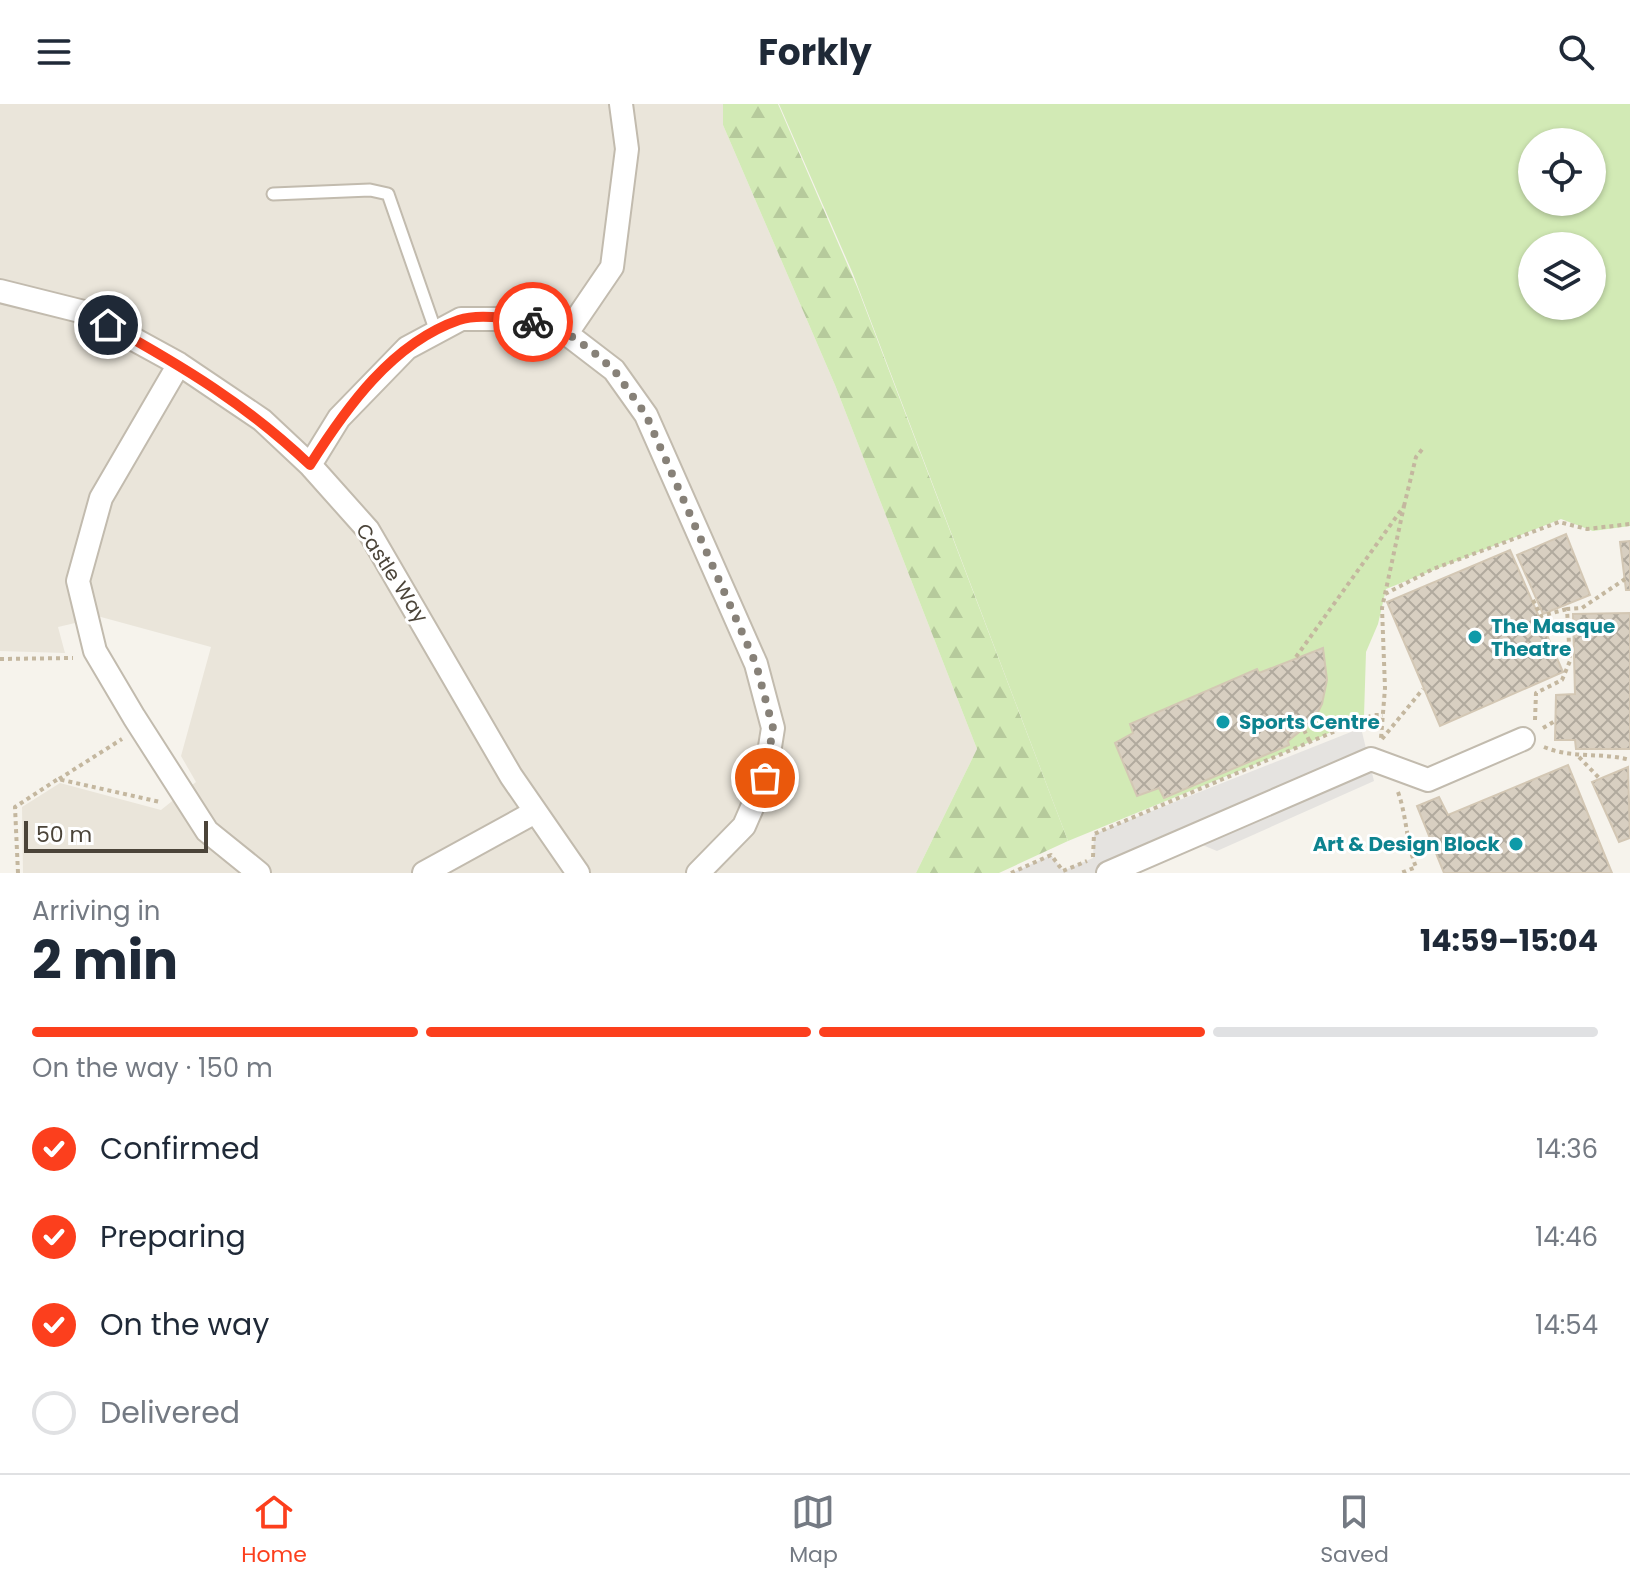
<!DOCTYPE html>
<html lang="en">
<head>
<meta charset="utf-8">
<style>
  :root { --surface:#fff; --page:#f6f6f7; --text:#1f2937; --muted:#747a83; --line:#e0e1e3; --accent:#fc3f1d }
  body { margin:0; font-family:Poppins,sans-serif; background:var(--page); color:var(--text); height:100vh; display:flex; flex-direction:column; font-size:30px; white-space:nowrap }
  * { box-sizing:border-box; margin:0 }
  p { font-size:26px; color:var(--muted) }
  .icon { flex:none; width:44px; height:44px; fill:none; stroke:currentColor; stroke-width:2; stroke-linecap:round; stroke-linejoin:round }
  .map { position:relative; height:769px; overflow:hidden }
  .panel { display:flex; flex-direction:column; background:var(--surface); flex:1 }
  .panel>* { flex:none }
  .controls { position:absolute; left:1518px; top:24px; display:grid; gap:16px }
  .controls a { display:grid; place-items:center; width:88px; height:88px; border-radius:50%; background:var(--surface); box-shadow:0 2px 6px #0004; font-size:40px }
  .scale { position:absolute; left:24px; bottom:20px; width:184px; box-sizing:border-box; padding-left:8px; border:4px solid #4b4439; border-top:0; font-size:22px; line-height:28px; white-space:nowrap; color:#4b4439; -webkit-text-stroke:6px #fff; paint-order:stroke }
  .pin { position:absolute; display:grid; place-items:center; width:68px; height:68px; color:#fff; margin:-34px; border:4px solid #fff; border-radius:50%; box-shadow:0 2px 8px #0007 }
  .courier { position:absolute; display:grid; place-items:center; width:80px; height:80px; margin:-40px; border:6px solid #fc3f1d; border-radius:50%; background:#fff; color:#222; box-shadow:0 2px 10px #0007 }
  .head em { font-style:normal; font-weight:700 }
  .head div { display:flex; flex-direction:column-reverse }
  .head { display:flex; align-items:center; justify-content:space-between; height:136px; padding:0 32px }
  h1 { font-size:52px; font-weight:700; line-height:60px }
  .bar { display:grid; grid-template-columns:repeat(4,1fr); gap:12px 8px; align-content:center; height:96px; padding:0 32px }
  .bar i { height:10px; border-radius:6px; background:var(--line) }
  .bar .selected { background:var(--accent) }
  .bar p { grid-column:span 4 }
  ol { padding:0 32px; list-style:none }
  li { display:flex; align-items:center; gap:24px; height:88px }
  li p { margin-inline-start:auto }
  li .icon { padding:8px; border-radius:50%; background:var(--accent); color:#fff; stroke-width:4 }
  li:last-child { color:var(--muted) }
  li i { width:44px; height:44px; border:4px solid var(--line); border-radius:50% }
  header { display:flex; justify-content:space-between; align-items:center; height:104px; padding:0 32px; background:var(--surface); font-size:36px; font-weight:700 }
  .tab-bar { display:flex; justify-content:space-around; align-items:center; height:112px; border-top:2px solid var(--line); background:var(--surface); font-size:22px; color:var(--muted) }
  .tab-bar a { display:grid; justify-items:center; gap:4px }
  .tab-bar .selected { color:var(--accent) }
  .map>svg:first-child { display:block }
  .residential { fill:#eae5da }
  .forest { fill:url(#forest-firs) }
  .green { fill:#d2eab5; fill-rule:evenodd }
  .parking { fill:#e5e3e0 }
  .building { fill:url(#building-cross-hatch); stroke:#d3c7b4; stroke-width:2 }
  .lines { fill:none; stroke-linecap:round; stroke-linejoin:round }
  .service-casing { stroke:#c2bbae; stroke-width:15 }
  .minor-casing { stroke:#c2bbae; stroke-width:26 }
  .path { stroke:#c4b79f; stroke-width:4; stroke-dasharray:4 4; stroke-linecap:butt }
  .service { stroke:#fff; stroke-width:11 }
  .minor { stroke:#fff; stroke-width:22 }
  .done { stroke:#878178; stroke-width:8; stroke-dasharray:0 14.4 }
  .route { stroke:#fc3f1d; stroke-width:10 }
  .culture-dot { fill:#0f9aa8; stroke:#fff; stroke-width:3 }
  .labels { text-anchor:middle; stroke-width:6; stroke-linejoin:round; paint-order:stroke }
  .street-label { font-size:20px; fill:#4b4439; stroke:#fff }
  .culture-label { font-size:20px; font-weight:bold; fill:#0d838f; stroke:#fff; text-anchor:start }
</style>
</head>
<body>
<header><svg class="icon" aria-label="menu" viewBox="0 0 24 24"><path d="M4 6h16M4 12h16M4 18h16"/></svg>Forkly<svg class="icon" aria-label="search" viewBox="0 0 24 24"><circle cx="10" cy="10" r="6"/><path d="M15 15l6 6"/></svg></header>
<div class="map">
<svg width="1630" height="769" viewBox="0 0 1630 769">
  <defs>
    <pattern id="forest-firs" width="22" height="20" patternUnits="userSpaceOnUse" patternTransform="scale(2)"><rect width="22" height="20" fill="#d2eab5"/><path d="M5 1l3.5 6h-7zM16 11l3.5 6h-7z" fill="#b6ca9c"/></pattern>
    <pattern id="building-cross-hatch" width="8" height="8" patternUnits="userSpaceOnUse" patternTransform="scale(2)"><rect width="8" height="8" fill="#d8cfc1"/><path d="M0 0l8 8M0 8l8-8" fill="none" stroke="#b1aa9e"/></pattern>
  </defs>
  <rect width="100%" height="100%" fill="#f6f3ec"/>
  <!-- residential -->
  <path class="residential" d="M0 0H723V21L835 281 977 645 916 769H23L22 703 60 679 161 706 196 678 181 652 211 543 101 513 58 523 65 549 0 547Z"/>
  <!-- forest -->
  <path class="forest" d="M723 0H778L858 185 1068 737 999 769H916L977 645 835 281 723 21Z"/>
  <!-- green -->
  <path class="green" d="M779 0H1630V422L1593 427 1561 415 1386 485 1378 520 1366 548 1364 612 1310 638 1068 737 853 170ZM1532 38H1592V98H1532ZM1532 142H1592V202H1532Z"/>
  <!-- parking -->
  <path class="parking" d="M1361 624 1374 677 1217 747 1188 735 1108 769H1012L1051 751 1063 767 1093 754 1094 730Z"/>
  <!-- building -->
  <path class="building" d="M1566 430 1590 491 1543 510 1517 451Z
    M1630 437V486H1626L1620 438Z
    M1510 446 1563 568 1440 622 1387 498Z
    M1630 509V645H1576L1575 636H1555L1556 591 1575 590 1573 510Z
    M1323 544 1327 576 1322 600 1314 616 1288 637 1289 641 1164 694 1159 684 1137 692 1115 639 1133 629 1130 620 1257 565 1259 569Z
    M1568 661 1612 769H1444L1417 702 1439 693 1448 711Z
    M1628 663 1630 734 1619 738 1592 678Z"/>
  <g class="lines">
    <defs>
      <path id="service" d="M273 90 370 86 388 90 436 228"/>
      <path id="minor" d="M0 187 84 208 179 260 262 316 310 361 368 426 511 672 578 769
        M567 229 612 163 627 45 621 0
        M179 260 101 394 78 477 95 547 134 613 207 727 259 769
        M310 361 339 314 407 244 461 215H513L554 220 614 266 646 311 756 560 773 624 765 674 744 722 698 769
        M424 769 535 708
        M1108 769 1371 655 1428 676 1523 635"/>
    </defs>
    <!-- service casing -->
    <use href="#service" class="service-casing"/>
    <!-- minor casing -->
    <use href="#minor" class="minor-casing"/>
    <!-- path -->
    <path class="path" d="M1404 402 1416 353 1424 343
      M1385 490 1433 465 1559 418 1587 425 1630 420
      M1533 496 1541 512 1567 505
      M1296 553 1404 402 1382 504 1385 584 1381 634
      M0 555 73 554
      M1535 616 1536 589 1562 576 1570 557 1567 505 1582 504 1625 475
      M1543 624 1555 617
      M1304 626 1310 638
      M1382 635 1423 585
      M1544 643C1573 655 1601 648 1630 656
      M1579 653 1600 675
      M59 675 122 635
      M1398 688C1407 713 1406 738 1416 763L1401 769
      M1093 753 1094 730 1373 611H1383
      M18 769 15 703 58 675 160 698
      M1011 769 1051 751 1063 767 1087 757"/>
    <!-- service -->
    <use href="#service" class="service"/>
    <!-- minor -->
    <use href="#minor" class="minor"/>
  </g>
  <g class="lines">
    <!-- done -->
    <path class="done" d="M533 218 554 220 591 246 614 266 646 311 756 560 773 624 765 674"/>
    <!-- route -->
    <path class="route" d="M108 221C184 263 247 301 310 361 346 304 392 239 459 216 479 209 512 215 533 218"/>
  </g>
  <!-- markers -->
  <g class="culture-dot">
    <circle cx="1475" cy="533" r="8"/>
    <circle cx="1223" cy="618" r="8"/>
    <circle cx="1516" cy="740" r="8"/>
  </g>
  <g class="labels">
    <!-- street labels -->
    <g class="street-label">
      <text transform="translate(392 469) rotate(57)" y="7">Castle Way</text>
    </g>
    <!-- culture labels -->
    <g class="culture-label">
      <text x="1491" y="529">The Masque<tspan x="1491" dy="23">Theatre</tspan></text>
      <text x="1239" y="625">Sports Centre</text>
      <text x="1500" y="747" text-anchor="end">Art &amp; Design Block</text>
    </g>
  </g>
</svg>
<div class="controls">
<a><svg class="icon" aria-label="locate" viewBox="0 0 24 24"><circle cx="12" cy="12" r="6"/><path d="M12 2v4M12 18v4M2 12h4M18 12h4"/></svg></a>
<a><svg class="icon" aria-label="layers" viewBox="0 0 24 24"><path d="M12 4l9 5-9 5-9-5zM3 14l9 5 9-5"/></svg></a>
</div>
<div class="scale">50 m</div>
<div class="pin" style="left:765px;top:674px;background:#ea580c"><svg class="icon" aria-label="bag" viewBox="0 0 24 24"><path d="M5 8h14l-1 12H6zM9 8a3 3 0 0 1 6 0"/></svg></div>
<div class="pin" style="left:108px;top:221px;background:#1f2937"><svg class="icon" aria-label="home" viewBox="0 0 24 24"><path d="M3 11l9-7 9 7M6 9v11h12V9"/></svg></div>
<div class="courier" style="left:533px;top:218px"><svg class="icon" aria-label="bike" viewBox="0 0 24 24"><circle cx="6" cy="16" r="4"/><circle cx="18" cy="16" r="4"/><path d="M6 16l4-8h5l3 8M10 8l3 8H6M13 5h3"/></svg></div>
</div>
<section class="panel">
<div class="head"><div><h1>2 min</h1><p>Arriving in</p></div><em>14:59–15:04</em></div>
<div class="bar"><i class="selected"></i><i class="selected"></i><i class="selected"></i><i></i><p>On the way · 150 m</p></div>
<ol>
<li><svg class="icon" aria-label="check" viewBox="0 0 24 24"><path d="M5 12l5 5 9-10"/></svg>Confirmed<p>14:36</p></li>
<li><svg class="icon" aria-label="check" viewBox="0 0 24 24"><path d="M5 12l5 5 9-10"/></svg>Preparing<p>14:46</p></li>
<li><svg class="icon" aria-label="check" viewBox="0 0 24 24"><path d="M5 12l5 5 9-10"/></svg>On the way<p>14:54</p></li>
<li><i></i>Delivered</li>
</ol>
</section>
<nav class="tab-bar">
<a class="selected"><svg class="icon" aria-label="home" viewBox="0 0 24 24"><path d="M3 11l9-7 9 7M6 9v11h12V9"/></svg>Home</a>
<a><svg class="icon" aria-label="map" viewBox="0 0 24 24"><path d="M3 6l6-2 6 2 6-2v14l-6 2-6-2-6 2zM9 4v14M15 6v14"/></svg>Map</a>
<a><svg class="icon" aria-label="saved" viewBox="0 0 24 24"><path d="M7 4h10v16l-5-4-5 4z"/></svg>Saved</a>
</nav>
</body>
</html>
